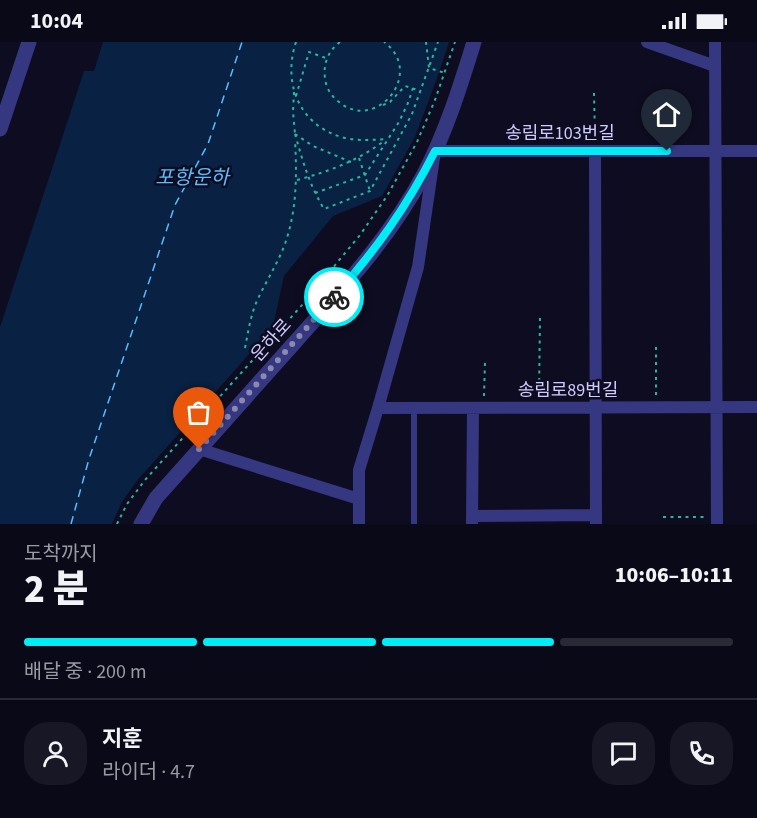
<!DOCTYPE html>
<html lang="ko">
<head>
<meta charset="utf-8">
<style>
  :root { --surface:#0a0918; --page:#181725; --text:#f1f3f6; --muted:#999aa2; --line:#2a2a37; --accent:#00edf6 }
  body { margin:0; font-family:"Source Sans 3","Noto Sans KR",sans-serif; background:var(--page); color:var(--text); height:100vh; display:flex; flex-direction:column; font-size:22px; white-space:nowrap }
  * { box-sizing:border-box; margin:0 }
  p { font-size:20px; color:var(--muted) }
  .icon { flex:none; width:33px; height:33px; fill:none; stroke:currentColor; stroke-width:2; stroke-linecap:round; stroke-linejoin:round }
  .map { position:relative; height:482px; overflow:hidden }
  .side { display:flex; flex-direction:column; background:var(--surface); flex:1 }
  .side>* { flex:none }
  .pin { position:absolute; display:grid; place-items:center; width:51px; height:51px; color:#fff; margin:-62px -26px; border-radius:50% 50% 50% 0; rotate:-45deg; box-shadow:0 0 6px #0007 }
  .pin .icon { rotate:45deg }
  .courier { position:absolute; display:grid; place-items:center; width:60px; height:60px; margin:-30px; border:4px solid #00edf6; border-radius:50%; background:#fff; color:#222; box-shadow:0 2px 8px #0007 }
  .overview em { font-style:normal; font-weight:800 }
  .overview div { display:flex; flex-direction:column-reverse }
  .overview { display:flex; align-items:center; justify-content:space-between; height:102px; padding:0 24px }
  h1 { font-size:39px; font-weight:800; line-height:45px }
  .bar { display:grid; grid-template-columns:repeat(4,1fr); gap:9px 6px; align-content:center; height:72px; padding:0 24px }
  .bar i { height:8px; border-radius:4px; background:var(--line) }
  .bar .current { background:var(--accent) }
  .bar p { grid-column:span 4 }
  .line { display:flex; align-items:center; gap:15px; padding:0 24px; border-top:2px solid var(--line) }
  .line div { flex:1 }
  .round { display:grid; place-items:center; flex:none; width:63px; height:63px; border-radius:24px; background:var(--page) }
  .status { display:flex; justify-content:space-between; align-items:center; height:42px; padding:0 30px; background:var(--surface); direction:ltr }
  .status svg { height:16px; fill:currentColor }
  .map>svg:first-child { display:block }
  .water { fill:#092142 }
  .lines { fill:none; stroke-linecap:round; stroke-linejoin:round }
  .ferry { stroke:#59bcff; stroke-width:1.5; stroke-dasharray:8 6; stroke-linecap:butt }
  .path { stroke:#28b6a4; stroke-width:2; stroke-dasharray:3 4.5; stroke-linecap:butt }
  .service { stroke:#353781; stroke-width:6 }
  .minor { stroke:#353781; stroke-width:12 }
  .tertiary { stroke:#353781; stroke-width:15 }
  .done { stroke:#8b88b1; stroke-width:6; stroke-dasharray:0 10.8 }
  .route { stroke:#00edf6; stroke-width:8 }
  .labels { text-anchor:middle; stroke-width:5; stroke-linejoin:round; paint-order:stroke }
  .street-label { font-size:18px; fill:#cecbff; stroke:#0e0c20 }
  .water-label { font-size:20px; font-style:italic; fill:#59bcff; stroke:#0e0c20 }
</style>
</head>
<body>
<div class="status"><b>10:04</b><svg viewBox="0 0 49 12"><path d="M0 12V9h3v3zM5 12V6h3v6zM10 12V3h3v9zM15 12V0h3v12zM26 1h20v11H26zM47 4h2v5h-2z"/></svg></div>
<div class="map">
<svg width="757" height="482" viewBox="0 0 757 482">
  <rect width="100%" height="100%" fill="#0e0c20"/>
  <!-- water -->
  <path class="water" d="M103 0H449L436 39 415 95 382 154 333 174 284 234 273 285 136 440 122 460 112 482H0V285L84 29H94Z"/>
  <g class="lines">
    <!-- ferry -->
    <path class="ferry" d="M71 482 89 417 175 163 208 102 242 0"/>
    <!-- path -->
    <path class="path" d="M296 0C282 42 300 85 345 96 359 99 373 98 387 97
      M340 0C328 9 323 22 325 36 326 46 331 54 339 60 376 91 426 31 384 0
      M426 0 429 26 445 31
      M294 50 293 70 295 92
      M594 51 595 97
      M296 54 309 10 326 16
      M383 63 390 60 405 44 421 49
      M295 92C303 120 309 142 324 167L370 149 412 72 438 0
      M295 92 313 104 351 120
      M359 116 370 149
      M297 138C330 129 357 119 384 99
      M315 151 365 133 399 80 408 61 413 46
      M245 306C248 291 250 276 256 261 264 243 275 226 283 207 297 172 297 135 295 98
      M656 353V305
      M484 354 485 319
      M539 354 540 275
      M663 475H705
      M117 482 127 462 145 438 303 262 360 193 387 154 417 100 435 58 455 0"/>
    <!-- service -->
    <path class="service" d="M414 366V482"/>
    <!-- minor -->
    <path class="minor" d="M647 0 715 24
      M715 0 717 482
      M595 109 596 482
      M378 366 757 365
      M199 407 359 457
      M472 474 596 473
      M472 481 473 366
      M359 482V428L378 366 418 225 435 109H757"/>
    <!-- tertiary -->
    <path class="tertiary" d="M0 87 29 0
      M141 482 156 456C203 403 250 351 296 299 343 246 391 194 424 132 446 90 460 45 474 0"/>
  </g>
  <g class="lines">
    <!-- done -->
    <path class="done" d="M199 407 334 255"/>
    <!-- route -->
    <path class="route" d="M334 255C375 209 407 165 435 109H667"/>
  </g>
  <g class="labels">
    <!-- street labels -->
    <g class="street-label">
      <text x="560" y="97">송림로103번길</text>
      <text transform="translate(271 298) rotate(-48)" y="6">운하로</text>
      <text x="568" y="354">송림로89번길</text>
    </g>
    <!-- water labels -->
    <g class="water-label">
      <text x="192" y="142">포항운하</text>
    </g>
  </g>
</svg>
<div class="pin" style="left:199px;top:407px;background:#ea580c"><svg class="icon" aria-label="bag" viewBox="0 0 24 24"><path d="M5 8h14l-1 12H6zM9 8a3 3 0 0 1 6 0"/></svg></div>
<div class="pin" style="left:667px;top:109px;background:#1f2937"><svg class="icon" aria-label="home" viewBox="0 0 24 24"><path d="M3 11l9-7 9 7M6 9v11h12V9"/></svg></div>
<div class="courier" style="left:334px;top:255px"><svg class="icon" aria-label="bike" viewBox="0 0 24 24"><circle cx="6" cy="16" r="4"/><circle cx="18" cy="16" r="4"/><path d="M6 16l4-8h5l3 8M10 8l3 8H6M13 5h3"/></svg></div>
</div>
<section class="side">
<div class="overview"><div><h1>2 분</h1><p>도착까지</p></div><em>10:06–10:11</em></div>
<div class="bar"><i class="current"></i><i class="current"></i><i class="current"></i><i></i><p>배달 중 · 200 m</p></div>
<div class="line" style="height:108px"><a class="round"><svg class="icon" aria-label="person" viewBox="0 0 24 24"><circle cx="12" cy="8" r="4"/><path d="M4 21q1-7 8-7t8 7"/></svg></a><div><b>지훈</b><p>라이더 · 4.7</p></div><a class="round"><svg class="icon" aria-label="chat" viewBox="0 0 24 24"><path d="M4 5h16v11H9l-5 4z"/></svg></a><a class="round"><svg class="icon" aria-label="phone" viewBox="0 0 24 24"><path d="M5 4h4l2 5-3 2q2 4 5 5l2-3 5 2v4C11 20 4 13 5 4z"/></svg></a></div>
</section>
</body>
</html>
